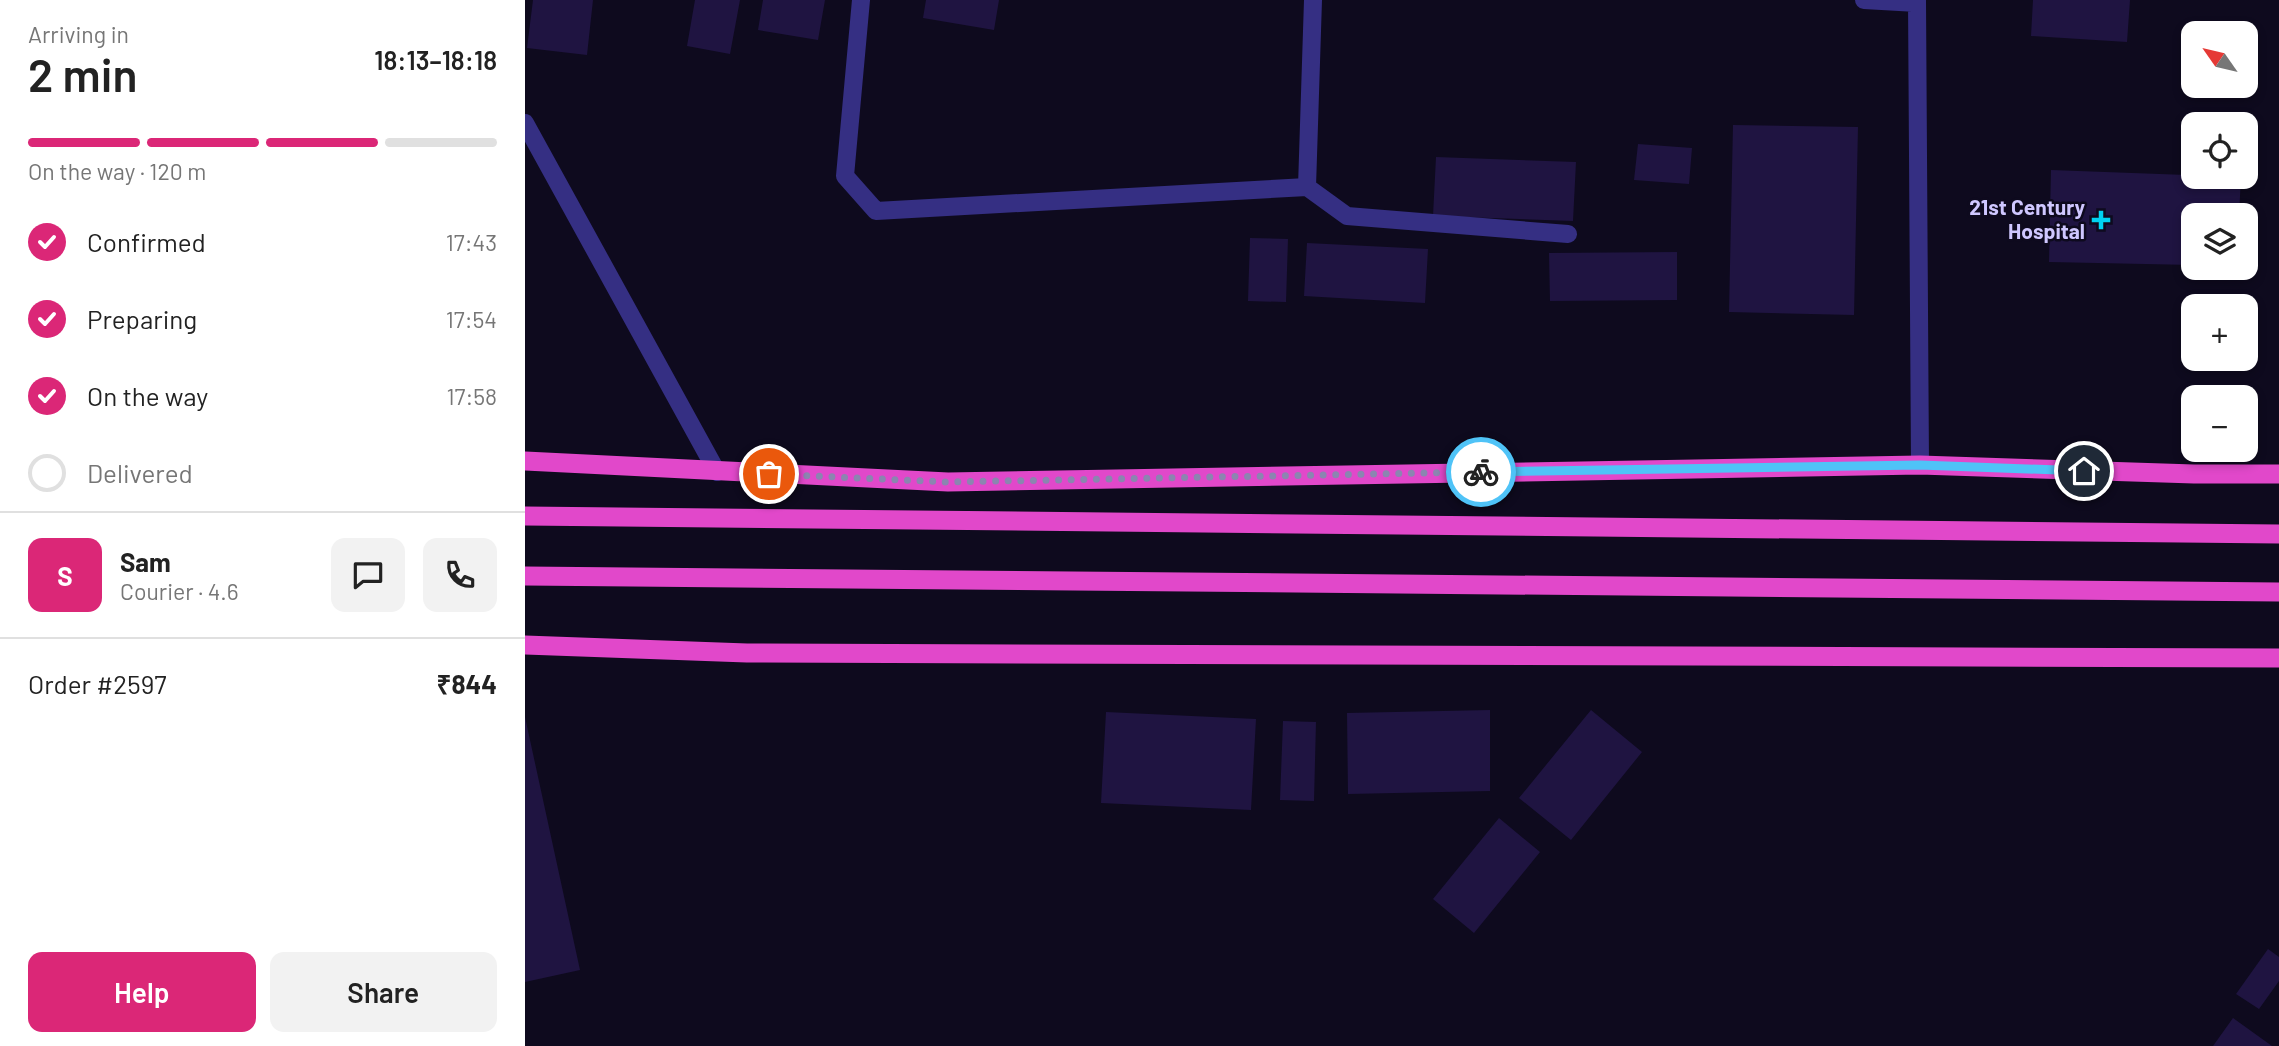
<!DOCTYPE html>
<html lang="en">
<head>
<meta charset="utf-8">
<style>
  :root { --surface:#fff; --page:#f2f2f2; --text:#222; --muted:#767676; --line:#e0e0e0; --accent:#db2777 }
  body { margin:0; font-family:Barlow,sans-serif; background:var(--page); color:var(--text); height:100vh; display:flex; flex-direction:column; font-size:26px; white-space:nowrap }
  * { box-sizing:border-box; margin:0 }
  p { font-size:23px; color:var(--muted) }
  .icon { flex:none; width:38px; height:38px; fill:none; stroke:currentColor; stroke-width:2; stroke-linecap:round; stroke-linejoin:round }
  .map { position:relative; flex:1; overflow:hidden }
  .details { display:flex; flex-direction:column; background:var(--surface); width:525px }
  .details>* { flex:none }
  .needle { width:46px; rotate:304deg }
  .tools { position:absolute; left:1656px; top:21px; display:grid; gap:14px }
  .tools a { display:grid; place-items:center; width:77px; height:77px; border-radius:14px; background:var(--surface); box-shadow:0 4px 10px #0003; font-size:35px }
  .pin { position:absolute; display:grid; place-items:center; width:60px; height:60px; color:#fff; margin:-30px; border:4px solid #fff; border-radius:50%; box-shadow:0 2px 7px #0007 }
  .courier { position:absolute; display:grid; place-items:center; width:70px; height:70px; margin:-35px; border:5px solid #4fc3f7; border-radius:50%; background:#fff; color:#222; box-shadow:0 2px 9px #0007 }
  .overview em { font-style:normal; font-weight:600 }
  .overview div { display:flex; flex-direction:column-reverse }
  .overview { display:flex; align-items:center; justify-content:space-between; height:119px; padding:0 28px }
  h1 { font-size:46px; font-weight:600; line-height:52px }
  .bar { display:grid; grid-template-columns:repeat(4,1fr); gap:10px 7px; align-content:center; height:84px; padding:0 28px }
  .bar i { height:9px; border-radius:5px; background:var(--line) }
  .bar .active { background:var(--accent) }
  .bar p { grid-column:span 4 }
  .line { display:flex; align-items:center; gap:18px; padding:0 28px; border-top:2px solid var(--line) }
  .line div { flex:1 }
  .round { display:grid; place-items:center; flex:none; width:74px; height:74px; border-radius:14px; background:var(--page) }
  ol { padding:0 28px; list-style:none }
  li { display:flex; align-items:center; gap:21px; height:77px }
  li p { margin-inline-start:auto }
  li .icon { padding:7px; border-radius:50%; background:var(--accent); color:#fff; stroke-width:4 }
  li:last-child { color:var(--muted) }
  li i { width:38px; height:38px; border:4px solid var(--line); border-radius:50% }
  .primary-button { display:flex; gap:14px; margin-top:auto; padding:14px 28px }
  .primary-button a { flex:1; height:80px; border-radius:14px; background:var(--accent); color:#fff; font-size:28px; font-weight:600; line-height:80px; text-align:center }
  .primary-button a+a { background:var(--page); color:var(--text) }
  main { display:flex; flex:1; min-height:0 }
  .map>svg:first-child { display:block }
  .building { fill:#1f1441 }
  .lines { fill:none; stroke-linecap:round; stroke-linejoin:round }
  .minor { stroke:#352f83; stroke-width:18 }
  .trunk { stroke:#e148ca; stroke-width:19 }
  .done { stroke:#8b85b0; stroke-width:7; stroke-dasharray:0 12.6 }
  .route { stroke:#4fc3f7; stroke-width:9 }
  .poi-dot { fill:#00d2f2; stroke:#0e0a1e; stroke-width:2.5 }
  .labels { text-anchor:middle; stroke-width:5; stroke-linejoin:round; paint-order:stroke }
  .poi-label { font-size:21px; font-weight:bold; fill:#cfc7ff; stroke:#0e0a1e; text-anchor:end }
</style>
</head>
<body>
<main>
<section class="details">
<div class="overview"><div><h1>2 min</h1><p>Arriving in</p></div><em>18:13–18:18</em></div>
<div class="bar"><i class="active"></i><i class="active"></i><i class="active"></i><i></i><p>On the way · 120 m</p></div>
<ol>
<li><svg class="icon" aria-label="check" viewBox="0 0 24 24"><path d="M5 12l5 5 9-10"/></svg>Confirmed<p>17:43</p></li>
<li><svg class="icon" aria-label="check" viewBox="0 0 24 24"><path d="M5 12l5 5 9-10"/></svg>Preparing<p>17:54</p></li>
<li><svg class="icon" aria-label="check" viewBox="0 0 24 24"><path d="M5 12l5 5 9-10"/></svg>On the way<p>17:58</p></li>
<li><i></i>Delivered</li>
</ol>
<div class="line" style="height:126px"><b class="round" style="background:var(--accent);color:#fff">S</b><div><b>Sam</b><p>Courier · 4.6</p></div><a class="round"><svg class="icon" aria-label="chat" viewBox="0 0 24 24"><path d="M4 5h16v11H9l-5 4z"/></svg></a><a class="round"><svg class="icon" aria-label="phone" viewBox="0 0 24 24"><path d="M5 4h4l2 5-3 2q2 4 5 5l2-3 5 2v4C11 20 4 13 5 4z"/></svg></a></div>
<div class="line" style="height:91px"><div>Order #2597</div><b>₹844</b></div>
<div class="primary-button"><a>Help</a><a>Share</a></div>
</section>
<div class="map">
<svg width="1754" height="1046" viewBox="0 0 1754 1046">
  <rect width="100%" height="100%" fill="#0e0a1e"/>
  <!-- building -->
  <path class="building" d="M8 0H68L62 55 2 48Z
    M170 0H215L205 54 162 46Z
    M238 0H300L293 40 233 30Z
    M401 0H474L469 30 398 18Z
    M1508 0H1605L1602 42 1506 36Z
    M1208 125 1333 127 1329 315 1204 312Z
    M1113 144 1167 148 1164 184 1109 180Z
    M911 157 1051 162 1048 221 908 216Z
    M1526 170 1716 177 1714 215H1668V265L1524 262Z
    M725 238 763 239 761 302 723 301Z
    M782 243 903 249 900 303 779 296Z
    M1152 252V300L1025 301 1024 253Z
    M965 710V791L823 794 822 713Z
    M1066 710 1117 752 1046 840 994 798Z
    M581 712 731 719 726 810 576 803Z
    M0 717 55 970 0 982Z
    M758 721 791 722 789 801 755 800Z
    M974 818 1015 852 949 933 908 899Z
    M1743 949 1754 957V981L1734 1009 1711 994Z
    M1708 1018 1747 1046H1688Z"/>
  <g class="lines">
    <!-- minor -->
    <path class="minor" d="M336 0 320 176 351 211 782 187 822 216 1043 234
      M1339 0 1392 3
      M1392 0 1395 465
      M0 123 192 472
      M782 187 788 0"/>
    <!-- trunk -->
    <path class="trunk" d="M0 461 423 482 1395 465 1669 474H1754
      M0 516 1754 534
      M0 576 1754 592
      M0 645 222 653 1754 658"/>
  </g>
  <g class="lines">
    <!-- done -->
    <path class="done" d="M244 474 423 482 956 472"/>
    <!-- route -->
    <path class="route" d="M956 472 1395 465 1559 471"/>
  </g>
  <!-- markers -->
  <path class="poi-dot" d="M1572.5 209.5h7v7h7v7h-7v7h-7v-7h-7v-7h7z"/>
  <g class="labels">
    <!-- poi labels -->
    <g class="poi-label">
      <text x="1560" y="215">21st Century<tspan x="1560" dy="24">Hospital</tspan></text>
    </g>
  </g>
</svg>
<div class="tools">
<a><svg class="needle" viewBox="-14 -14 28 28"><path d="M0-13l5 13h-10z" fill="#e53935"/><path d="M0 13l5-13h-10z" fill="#767676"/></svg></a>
<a><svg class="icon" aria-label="locate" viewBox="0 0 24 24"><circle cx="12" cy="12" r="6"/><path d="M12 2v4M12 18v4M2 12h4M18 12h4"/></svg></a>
<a><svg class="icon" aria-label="layers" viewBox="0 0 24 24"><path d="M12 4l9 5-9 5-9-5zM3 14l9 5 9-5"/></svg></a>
<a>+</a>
<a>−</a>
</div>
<div class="pin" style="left:244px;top:474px;background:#ea580c"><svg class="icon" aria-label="bag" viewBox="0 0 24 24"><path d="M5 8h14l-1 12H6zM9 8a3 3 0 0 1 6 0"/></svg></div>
<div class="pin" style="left:1559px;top:471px;background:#1f2937"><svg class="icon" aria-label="home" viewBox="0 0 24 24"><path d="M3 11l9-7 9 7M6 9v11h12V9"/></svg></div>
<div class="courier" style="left:956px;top:472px"><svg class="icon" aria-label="bike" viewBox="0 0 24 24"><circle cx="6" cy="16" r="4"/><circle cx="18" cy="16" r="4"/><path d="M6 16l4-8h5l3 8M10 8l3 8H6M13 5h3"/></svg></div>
</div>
</main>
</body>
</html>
